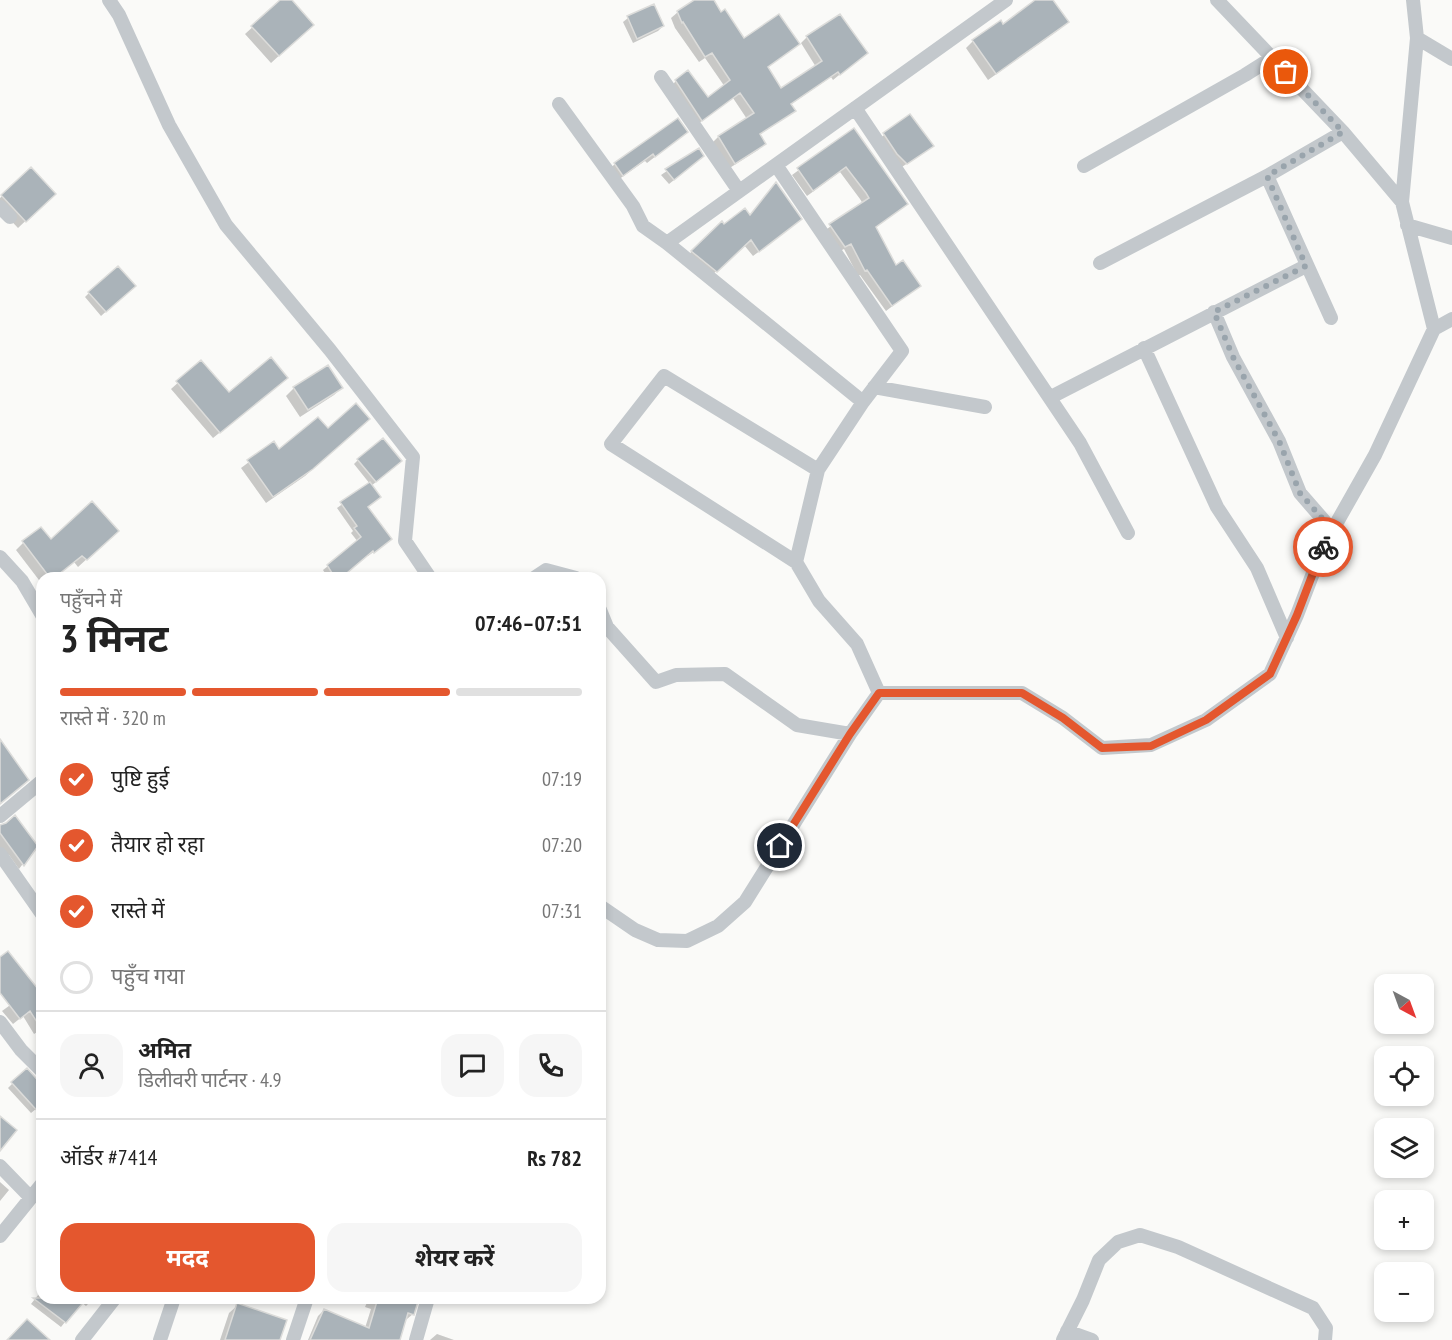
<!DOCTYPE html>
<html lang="hi">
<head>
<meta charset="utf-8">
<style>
  :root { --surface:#fff; --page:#f6f6f6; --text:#222; --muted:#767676; --line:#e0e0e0; --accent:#e4572e }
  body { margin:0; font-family:"PT Sans Narrow","Noto Sans Devanagari",sans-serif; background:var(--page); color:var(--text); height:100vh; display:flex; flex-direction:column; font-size:22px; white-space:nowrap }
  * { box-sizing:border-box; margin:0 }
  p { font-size:20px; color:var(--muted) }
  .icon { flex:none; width:33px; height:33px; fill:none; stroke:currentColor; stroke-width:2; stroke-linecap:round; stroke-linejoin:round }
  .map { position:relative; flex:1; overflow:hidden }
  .panel { position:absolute; left:36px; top:572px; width:570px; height:732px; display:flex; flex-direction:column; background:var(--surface); border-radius:18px; box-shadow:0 3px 9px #0003 }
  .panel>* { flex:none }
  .needle { width:39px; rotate:139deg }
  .buttons { position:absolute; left:1374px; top:974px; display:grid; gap:12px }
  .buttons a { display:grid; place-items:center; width:60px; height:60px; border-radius:12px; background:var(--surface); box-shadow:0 3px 9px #0003; font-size:30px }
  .pin { position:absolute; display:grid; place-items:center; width:51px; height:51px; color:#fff; margin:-26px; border:3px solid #fff; border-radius:50%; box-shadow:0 2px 6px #0007 }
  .courier { position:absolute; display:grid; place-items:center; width:60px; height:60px; margin:-30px; border:4px solid #e4572e; border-radius:50%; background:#fff; color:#222; box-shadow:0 2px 8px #0007 }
  .headline em { font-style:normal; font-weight:700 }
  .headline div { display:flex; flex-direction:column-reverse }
  .headline { display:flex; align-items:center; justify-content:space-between; height:102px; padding:0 24px }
  h1 { font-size:39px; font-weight:700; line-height:45px }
  .bar { display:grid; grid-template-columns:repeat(4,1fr); gap:9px 6px; align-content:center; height:72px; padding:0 24px }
  .bar i { height:8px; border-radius:4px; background:var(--line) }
  .bar .on { background:var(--accent) }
  .bar p { grid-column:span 4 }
  .line { display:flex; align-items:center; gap:15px; padding:0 24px; border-top:2px solid var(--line) }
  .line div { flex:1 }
  .round { display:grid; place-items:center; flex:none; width:63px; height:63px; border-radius:18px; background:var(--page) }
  ol { padding:0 24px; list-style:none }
  li { display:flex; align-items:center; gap:18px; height:66px }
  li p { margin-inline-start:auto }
  li .icon { padding:6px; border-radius:50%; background:var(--accent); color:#fff; stroke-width:4 }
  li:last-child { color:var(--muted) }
  li i { width:33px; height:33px; border:3px solid var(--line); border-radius:50% }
  .cta { display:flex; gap:12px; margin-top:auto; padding:12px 24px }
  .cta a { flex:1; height:69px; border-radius:18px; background:var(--accent); color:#fff; font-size:24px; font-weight:700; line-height:69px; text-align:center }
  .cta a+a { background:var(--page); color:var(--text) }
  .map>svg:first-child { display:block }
  .shadow { fill:#0003 }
  .building { fill:#aab3b9; stroke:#dcdcda; stroke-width:1.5 }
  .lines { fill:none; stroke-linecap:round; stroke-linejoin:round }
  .minor { stroke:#c3c8cc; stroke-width:14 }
  .done { stroke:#99a4ac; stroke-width:6; stroke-dasharray:0 10.8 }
  .route { stroke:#e4572e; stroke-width:8 }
</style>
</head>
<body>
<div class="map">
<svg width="1452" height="1340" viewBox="0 0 1452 1340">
  <rect width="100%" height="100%" fill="#fafaf8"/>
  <!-- shadow -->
  <path class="shadow" d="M282 0H290L305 32 271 63 245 34Z
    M697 0H712L720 14 743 40 798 44 767 68 781 90 816 67 801 43 807 37 840 16 866 53 833 80 831 77 790 105 794 110 788 116 759 135 764 144 758 150 728 169 712 143 718 137 747 119 733 98 695 126 670 87 676 81 707 99 725 87 705 58 699 62 675 28 671 18 678 12Z
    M1038 0H1051L1067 22 1060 29 988 80 966 48 973 41 1003 26Z
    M653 6 663 26 658 31 633 43 623 22 628 18Z
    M909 116 932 146 902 167 879 139Z
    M678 120V139L647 163 645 161 615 182 607 171 615 164Z
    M854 130 900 209 875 228 896 267 919 286 886 311 860 275 858 276 844 249 838 252 824 231 863 204 860 199 840 172 807 196 792 175Z
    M698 150V161L669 184 661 175Z
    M31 169 54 194 18 228 0 209V198Z
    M749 216 794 225 753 256 744 245 710 277 686 257 722 223 724 226Z
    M134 286 101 316 85 297 89 293Z
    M201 362 228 394 280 384 213 438 171 389Z
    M328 367 341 388 334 395 300 417 286 396 294 388Z
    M361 426 305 476 266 503 241 468 274 443 279 451 327 430Z
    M358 460 396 466 371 486 366 507 386 543 368 556 367 555 340 578H328L323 570 358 542 351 533 353 531 337 508 370 484 354 464Z
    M110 538 78 567 74 562 54 578H42V584L16 550 23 543Z
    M0 829 36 846 19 869 9 855 0 851Z
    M35 987 42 997V1029L34 1034 23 1016 13 1024 2 1011Z
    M26 1070 42 1087V1104L31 1113 8 1088Z
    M0 1182 9 1190 0 1201Z
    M42 1290V1298H94L86 1306 81 1302 61 1327 31 1304Z
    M369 1298H417L413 1314 407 1319H405L398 1340H308L318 1316 324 1310 365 1328 371 1309 365 1307Z
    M238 1305 279 1340H220L229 1313Z
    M437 1334 454 1340H430Z"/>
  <!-- building -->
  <path class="building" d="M280 0H292L314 25 279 56 251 26Z
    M694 0H714L721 12 725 9 744 38 779 14 800 44 768 67 781 88 822 61 806 36 840 14 868 53 840 75 838 72 791 104 796 111 760 134 766 144 735 164 718 136 754 113 740 93 702 121 675 80 688 70 708 97 730 80 712 53 705 57 683 22 682 23 677 11Z
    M1035 0H1053L1069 22 996 74 972 40 1001 20 1003 24Z
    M654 4 664 26 637 39 627 16Z
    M910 114 934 146 907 164 897 154 883 133Z
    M678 118 688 132 655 157 653 154 623 176 614 163Z
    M854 128 908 204 876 227 896 265 903 260 921 286 892 306 867 270 865 271 851 244 845 247 829 224 869 198 866 193 846 167 813 191 797 168Z
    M699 148 704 156 674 180 665 169Z
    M31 167 56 194 26 222 1 195Z
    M776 182 802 219 759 252 751 240 717 272 691 251 722 221 724 224 745 208 750 215Z
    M118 266 136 286 106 312 88 292Z
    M271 357 288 378 220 433 176 381 201 360 229 392Z
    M328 365 343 388 308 410 293 387Z
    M356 403 370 419 313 469 273 497 247 460 274 441 279 449 318 417 328 428Z
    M383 438 402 461 376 482 357 459Z
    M370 482 381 497 368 507 392 539 374 553 373 551 341 578H335L327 565 361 537 354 528 357 526 340 502Z
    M92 501 119 531 87 560 82 556 54 578H50L22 541 41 527 51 539Z
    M0 739 29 780 0 804Z
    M15 815 38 846 24 866 0 833V825L6 823Z
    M8 951 42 994V1030L30 1011 20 1019 0 993V957Z
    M27 1068 42 1085V1116L11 1082Z
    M0 1116 17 1130 0 1151Z
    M33 1298H87L66 1323Z
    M378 1298H419L414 1315 408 1313 400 1340H310L324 1309 369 1328Z
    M237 1303 287 1320 280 1340H225Z
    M27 1319 50 1340H7Z"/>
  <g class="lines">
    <!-- minor -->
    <path class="minor" d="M109 0 119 15 169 125 226 225 330 350 413 457 405 541 430 578
      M1217 0 1343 132
      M1413 0 1417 38
      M1452 59 1417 38 1402 202 1434 329 1452 319
      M661 77 739 191
      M559 104 633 206 643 226 667 243
      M855 108 1080 443 1128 533
      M776 165 902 351 863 402 667 243 1006 0
      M1084 166 1245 75 1272 58
      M1267 176 1331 318
      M0 207 10 217
      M1407 225 1452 238
      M1100 263 1267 176 1343 132 1402 202
      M1214 312 1233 357 1279 441 1300 493 1333 531
      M1144 348 1217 507 1257 568 1287 638
      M874 387 985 407
      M1051 397 1306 266
      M863 402 818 470 664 376 611 444 796 562 819 601 857 644 879 693H1022L1063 718 1102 748 1151 745 1206 720 1270 674 1297 615 1323 547 1375 455 1434 329
      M0 557 22 581 42 615
      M796 562 818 470
      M534 578 546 570 576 578
      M600 610 607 627 656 682 676 675 725 674 797 725 850 734 879 693
      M0 816 42 781
      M0 854 42 914
      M600 906 635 930 658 940 687 941 718 926 745 902 850 734
      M0 1022 21 1050 42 1071
      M0 1166 31 1198
      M0 1236 42 1184
      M1067 1331 1092 1340
      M82 1340 115 1298
      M160 1340 174 1298
      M293 1340 307 1298
      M416 1340 428 1298
      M1063 1340 1083 1300 1099 1260 1118 1242 1140 1235 1178 1247 1313 1308 1326 1328 1325 1340"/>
  </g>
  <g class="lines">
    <!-- done -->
    <path class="done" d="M1286 72 1343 132 1267 176 1306 266 1214 312 1233 357 1279 441 1300 493 1333 531 1323 547"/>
    <!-- route -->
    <path class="route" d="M780 846 850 734 879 693H1022L1063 718 1102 748 1151 746 1206 720 1270 674 1297 615 1323 547"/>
  </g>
</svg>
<div class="buttons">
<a><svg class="needle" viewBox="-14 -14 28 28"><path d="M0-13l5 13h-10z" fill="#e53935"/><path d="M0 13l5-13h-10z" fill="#767676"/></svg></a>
<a><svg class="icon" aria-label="locate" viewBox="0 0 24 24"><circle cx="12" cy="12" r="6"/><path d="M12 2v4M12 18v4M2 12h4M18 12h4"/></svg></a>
<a><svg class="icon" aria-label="layers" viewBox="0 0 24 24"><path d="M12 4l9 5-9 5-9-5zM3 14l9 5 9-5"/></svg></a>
<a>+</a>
<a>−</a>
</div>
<div class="pin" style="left:1286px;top:72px;background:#ea580c"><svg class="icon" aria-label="bag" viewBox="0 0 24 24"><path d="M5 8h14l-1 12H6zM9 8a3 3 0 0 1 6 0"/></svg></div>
<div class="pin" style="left:780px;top:846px;background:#1f2937"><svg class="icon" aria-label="home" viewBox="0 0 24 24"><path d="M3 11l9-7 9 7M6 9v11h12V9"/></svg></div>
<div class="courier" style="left:1323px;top:547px"><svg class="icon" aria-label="bike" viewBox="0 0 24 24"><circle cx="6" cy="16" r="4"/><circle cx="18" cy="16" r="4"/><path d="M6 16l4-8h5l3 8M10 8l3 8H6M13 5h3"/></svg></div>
<section class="panel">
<div class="headline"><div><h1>3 मिनट</h1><p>पहुँचने में</p></div><em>07:46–07:51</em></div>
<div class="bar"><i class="on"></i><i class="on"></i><i class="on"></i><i></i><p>रास्ते में · 320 m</p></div>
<ol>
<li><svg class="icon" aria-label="check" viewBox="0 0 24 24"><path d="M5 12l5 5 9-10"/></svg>पुष्टि हुई<p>07:19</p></li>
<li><svg class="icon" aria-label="check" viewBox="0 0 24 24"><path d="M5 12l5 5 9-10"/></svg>तैयार हो रहा<p>07:20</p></li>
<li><svg class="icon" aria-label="check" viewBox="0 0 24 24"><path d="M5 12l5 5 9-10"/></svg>रास्ते में<p>07:31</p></li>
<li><i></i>पहुँच गया</li>
</ol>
<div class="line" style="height:108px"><a class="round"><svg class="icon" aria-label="person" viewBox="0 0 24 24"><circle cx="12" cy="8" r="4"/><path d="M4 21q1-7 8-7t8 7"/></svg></a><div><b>अमित</b><p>डिलीवरी पार्टनर · 4.9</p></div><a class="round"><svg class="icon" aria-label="chat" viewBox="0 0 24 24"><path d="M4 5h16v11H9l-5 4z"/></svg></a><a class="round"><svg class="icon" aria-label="phone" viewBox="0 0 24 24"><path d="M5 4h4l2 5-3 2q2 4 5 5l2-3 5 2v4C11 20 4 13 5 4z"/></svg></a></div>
<div class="line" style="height:78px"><div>ऑर्डर #7414</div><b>Rs 782</b></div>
<div class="cta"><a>मदद</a><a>शेयर करें</a></div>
</section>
</div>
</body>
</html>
